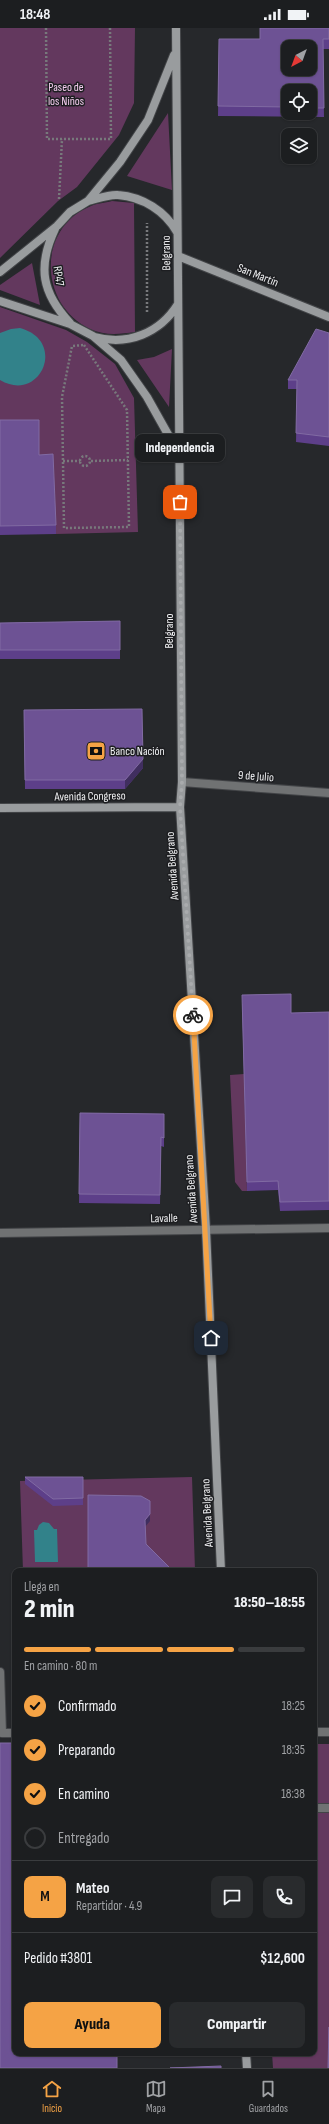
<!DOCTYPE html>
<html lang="es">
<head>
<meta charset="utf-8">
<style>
  :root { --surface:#1c1e20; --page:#292b2d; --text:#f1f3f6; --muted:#a0a2a5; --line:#3a3c3e; --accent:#f5a345 }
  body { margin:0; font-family:"Sofia Sans Condensed",sans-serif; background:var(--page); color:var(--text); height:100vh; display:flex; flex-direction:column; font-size:15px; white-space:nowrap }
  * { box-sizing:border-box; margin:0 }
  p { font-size:13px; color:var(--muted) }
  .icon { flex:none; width:22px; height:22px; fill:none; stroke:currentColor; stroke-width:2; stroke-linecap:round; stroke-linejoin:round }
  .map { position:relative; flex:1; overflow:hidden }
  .details { position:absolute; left:12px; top:1540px; width:305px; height:488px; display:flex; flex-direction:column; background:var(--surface); border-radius:8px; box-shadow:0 1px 3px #0004,0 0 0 1px var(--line) }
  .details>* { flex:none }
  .needle { width:26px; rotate:221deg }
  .buttons { position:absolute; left:281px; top:12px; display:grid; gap:8px }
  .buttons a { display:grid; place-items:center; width:36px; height:36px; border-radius:8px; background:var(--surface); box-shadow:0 1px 3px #0004,0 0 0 1px var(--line); font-size:20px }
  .pin { position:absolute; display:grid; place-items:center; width:34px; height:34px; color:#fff; margin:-17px; border-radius:8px; box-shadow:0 2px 6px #0006 }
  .courier { position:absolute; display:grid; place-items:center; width:40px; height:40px; margin:-20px; border:3px solid #f5a345; border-radius:50%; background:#fff; color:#222; box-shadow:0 1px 5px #0007 }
  .bubble { position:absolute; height:28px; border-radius:8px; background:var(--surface); box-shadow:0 1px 3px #0004,0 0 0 1px var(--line); font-size:13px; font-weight:800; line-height:28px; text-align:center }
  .headline em { font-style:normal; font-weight:800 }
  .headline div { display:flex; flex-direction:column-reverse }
  .headline { display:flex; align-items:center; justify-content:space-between; height:68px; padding:0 12px }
  h1 { font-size:26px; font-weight:800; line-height:30px }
  .bar { display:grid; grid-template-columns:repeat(4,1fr); gap:6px 4px; align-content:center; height:48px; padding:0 12px }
  .bar i { height:5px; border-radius:3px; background:var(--line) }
  .bar .on { background:var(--accent) }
  .bar p { grid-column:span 4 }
  .line { display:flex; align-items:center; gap:10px; padding:0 12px; border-top:1px solid var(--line) }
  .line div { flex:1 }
  .round { display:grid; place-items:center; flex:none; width:42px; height:42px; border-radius:8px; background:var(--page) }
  ol { padding:0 12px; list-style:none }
  li { display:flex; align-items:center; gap:12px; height:44px }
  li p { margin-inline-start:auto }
  li .icon { padding:4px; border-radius:50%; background:var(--accent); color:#111; stroke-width:4 }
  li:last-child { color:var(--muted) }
  li i { width:22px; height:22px; border:2px solid var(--line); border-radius:50% }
  .primary-button { display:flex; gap:8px; margin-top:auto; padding:8px 12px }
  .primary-button a { flex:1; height:46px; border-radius:8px; background:var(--accent); color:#111; font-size:16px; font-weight:800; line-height:46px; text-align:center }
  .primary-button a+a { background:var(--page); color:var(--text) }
  .status { display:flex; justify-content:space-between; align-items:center; height:28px; padding:0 20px; background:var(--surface); direction:ltr }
  .status svg { height:11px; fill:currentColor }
  .dock { display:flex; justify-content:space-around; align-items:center; height:56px; border-top:1px solid var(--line); background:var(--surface); font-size:11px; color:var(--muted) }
  .dock a { display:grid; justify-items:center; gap:2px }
  .dock .on { color:var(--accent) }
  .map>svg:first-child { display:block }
  .green { fill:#63385e }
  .water { fill:#32828a }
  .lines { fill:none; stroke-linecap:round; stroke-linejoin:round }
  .lane-casing { stroke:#424447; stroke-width:10 }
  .street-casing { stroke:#424447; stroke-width:10 }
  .secondary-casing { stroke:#424447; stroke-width:10 }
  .path { stroke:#78797c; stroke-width:2.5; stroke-dasharray:2 2; stroke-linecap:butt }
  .lane { stroke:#707273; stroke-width:8 }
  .street { stroke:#707273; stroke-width:8 }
  .secondary { stroke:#999c9e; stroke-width:8 }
  .wall { fill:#5d3f89; fill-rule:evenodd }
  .shaded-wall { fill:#402e5f }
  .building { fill:#6d5294; stroke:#816ba3; fill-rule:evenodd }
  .done { stroke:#a9abad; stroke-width:4; stroke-dasharray:0 7.2 }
  .route { stroke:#f5a345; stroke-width:5 }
  .labels { text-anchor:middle; stroke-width:3; stroke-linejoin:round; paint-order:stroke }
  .park-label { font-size:12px; fill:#f7cff1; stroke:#1d1e21 }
  .street-label { font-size:12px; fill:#f0f1f3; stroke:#1d1e21 }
  .poi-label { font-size:12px; fill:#f0f1f3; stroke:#1d1e21; text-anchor:start }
</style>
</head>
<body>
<div class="status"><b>18:48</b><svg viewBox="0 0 49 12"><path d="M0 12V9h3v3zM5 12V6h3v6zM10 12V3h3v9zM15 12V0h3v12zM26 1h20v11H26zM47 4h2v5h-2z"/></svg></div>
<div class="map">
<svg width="329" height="2040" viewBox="0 0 329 2040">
  <rect width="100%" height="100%" fill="#26282b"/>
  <!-- green -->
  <path class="green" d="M0 0H135L134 75 119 107 77 159 58 173 0 230Z
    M168 85 172 162 127 148Z
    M112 173 134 175 135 304C120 306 105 308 90 301 39 277 36 200 91 178 97 175 105 175 112 173Z
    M32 235 40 277 0 262V257Z
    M0 279 66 302 87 314 115 336 134 370 138 504 56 506 53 436H39L0 401Z
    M172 321 169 379 137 332 154 329Z
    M244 1046 247 1163H242L235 1154 230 1047Z
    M192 1449 195 1543H23L20 1453Z
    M314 1716H329V2040H273L272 2025H314Z"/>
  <!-- water -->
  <path class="water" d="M20 300C68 313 40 376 0 352V305L11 301Z
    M43 1494 49 1495 54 1501H57L58 1534H35L34 1502H37L39 1497Z"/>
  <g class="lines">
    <defs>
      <path id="lane" d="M314 1780H329"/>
      <path id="street" d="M182 754 329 765
        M0 1205 329 1200
        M0 1644 2 1705H15
        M314 1704H329"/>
      <path id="secondary" d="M176 0 182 754 180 779 206 1201 221 1543
        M88 173C97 171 109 166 118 167 143 169 165 183 177 204
        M55 201C37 239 42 265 70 295
        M178 228 329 289
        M0 244 57 198 70 184 88 173 120 134 148 92 174 27
        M0 273 70 296 93 308 121 332 147 369 179 426
        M95 309C128 318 160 305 178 276
        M0 780 180 779
        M246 2025 247 2040"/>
    </defs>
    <!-- lane casing -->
    <use href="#lane" class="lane-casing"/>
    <!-- street casing -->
    <use href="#street" class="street-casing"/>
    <!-- secondary casing -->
    <use href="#secondary" class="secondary-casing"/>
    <!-- path -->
    <path class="path" d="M46 0 47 111H111L110 0
      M59 171 62 111
      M147 284V195
      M84 317 127 382 129 499 64 500 62 369 72 318Z
      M80 433a5 5 0 1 1 10 0a5 5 0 1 1-10 0Z
      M63 433H80
      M91 433 128 432"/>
    <!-- lane -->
    <use href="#lane" class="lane"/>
    <!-- street -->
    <use href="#street" class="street"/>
    <!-- secondary -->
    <use href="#secondary" class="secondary"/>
  </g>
  <!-- wall -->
  <path class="wall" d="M329 0V21H323L324 89 218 88 219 11H260ZM288 63H310V85H288Z
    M329 305V418L296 414 297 361H288V352Z
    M0 392 39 427 56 497V506L0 507Z
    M120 593V631H0V595Z
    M24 682 143 740 125 761H25Z
    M242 976 291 985 329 984V1182L280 1183 278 1162 247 1163Z
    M80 1085 164 1086V1119L161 1118 160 1176 79 1175Z
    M25 1449H83V1477L53 1478 25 1456Z"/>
  <!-- shaded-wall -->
  <path class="shaded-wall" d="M143 731V740L125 761V752Z
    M150 1486V1493L145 1499V1492Z"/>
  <!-- building -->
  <path class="building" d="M260 0H329V11H323L324 80H310V63H288V79L218 78 219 11H260ZM288 19H310V41H288Z
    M316 301 329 305V409L296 405 297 352H288Z
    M0 392H39V427L53 426 56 497 0 498Z
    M120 593V622H0V595Z
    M142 681 143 731 125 752H25L24 682Z
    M291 966V985L329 984V1173L280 1174 278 1153 247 1154 242 967Z
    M80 1085 164 1086V1110L161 1109 160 1167 79 1166Z
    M25 1449H83V1470L53 1471Z
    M88 1467 141 1468 150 1473V1486L145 1492 146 1516 173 1543H88Z
    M0 1715H15V2025H117V2040H0Z
    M329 1999V2040H328Z
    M221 2038V2040H170Z"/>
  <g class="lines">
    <!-- done -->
    <path class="done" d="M180 474 182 754 180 779 193 987"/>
    <!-- route -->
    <path class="route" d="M193 987 211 1310"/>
  </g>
  <!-- icons -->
  <defs>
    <symbol id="bank-square" viewBox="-11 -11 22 22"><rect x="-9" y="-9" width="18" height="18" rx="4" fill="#f5a345" stroke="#1d1e21"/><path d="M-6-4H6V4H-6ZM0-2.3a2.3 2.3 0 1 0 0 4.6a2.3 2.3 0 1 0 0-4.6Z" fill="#111"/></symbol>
  </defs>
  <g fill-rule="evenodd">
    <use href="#bank-square" x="85" y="712" width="22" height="22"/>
  </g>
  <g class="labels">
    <!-- park labels -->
    <g class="park-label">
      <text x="66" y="63">Paseo de<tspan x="66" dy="14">los Niños</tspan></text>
    </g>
    <!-- street labels -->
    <g class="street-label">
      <text transform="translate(166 225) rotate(-91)" y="4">Belgrano</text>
      <text transform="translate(258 247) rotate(22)" y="4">San Martín</text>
      <text transform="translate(59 248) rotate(81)" y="4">RP47</text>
      <text transform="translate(169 603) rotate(-90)" y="4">Belgrano</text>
      <text transform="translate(256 748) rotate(4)" y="4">9 de Julio</text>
      <text transform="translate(90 768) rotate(-1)" y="4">Avenida Congreso</text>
      <text transform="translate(172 838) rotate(-94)" y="4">Avenida Belgrano</text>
      <text transform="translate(191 1161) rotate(-94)" y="4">Avenida Belgrano</text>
      <text transform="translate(164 1190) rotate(-1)" y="4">Lavalle</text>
      <text transform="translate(207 1485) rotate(-93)" y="4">Avenida Belgrano</text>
    </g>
    <!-- poi labels -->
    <g class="poi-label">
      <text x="110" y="727">Banco Nación</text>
    </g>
  </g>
</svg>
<div class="buttons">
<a><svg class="needle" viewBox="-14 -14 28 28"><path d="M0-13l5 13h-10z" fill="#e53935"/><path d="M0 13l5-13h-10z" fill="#a0a2a5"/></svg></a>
<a><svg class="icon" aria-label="locate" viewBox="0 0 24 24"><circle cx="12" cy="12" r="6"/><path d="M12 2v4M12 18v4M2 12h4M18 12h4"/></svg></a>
<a><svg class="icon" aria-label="layers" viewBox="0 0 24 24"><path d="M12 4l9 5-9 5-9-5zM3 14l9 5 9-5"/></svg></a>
</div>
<div class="pin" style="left:180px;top:474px;background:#ea580c"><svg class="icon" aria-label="bag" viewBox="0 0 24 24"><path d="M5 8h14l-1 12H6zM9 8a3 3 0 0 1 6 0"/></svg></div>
<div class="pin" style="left:211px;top:1310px;background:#1f2937"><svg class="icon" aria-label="home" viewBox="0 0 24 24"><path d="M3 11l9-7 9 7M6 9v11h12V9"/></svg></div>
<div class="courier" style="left:193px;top:987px"><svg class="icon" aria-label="bike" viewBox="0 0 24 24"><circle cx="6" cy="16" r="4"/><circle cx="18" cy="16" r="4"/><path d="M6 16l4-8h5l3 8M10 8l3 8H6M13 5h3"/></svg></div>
<div class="bubble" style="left:135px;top:406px;width:90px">Independencia</div>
<section class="details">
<div class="headline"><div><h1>2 min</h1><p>Llega en</p></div><em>18:50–18:55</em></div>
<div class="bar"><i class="on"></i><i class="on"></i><i class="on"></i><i></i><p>En camino · 80 m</p></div>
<ol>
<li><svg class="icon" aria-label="check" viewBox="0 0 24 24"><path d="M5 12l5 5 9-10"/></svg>Confirmado<p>18:25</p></li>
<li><svg class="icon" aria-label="check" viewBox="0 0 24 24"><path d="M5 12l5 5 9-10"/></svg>Preparando<p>18:35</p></li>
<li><svg class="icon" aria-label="check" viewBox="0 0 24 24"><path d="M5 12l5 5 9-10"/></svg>En camino<p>18:38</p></li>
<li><i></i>Entregado</li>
</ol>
<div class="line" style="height:72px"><b class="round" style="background:var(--accent);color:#111">M</b><div><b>Mateo</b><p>Repartidor · 4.9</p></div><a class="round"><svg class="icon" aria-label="chat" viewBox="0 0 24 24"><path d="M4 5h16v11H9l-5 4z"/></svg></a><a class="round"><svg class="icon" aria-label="phone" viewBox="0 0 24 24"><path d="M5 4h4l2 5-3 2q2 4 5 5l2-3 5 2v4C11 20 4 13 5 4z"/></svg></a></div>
<div class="line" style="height:52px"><div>Pedido #3801</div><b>$12,600</b></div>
<div class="primary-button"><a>Ayuda</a><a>Compartir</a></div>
</section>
</div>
<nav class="dock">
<a class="on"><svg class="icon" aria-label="home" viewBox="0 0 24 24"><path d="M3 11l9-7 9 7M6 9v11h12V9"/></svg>Inicio</a>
<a><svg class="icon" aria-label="map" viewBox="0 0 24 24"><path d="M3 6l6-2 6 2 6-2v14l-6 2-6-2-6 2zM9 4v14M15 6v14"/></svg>Mapa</a>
<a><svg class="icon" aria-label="saved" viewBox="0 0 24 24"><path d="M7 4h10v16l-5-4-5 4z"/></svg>Guardados</a>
</nav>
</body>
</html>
